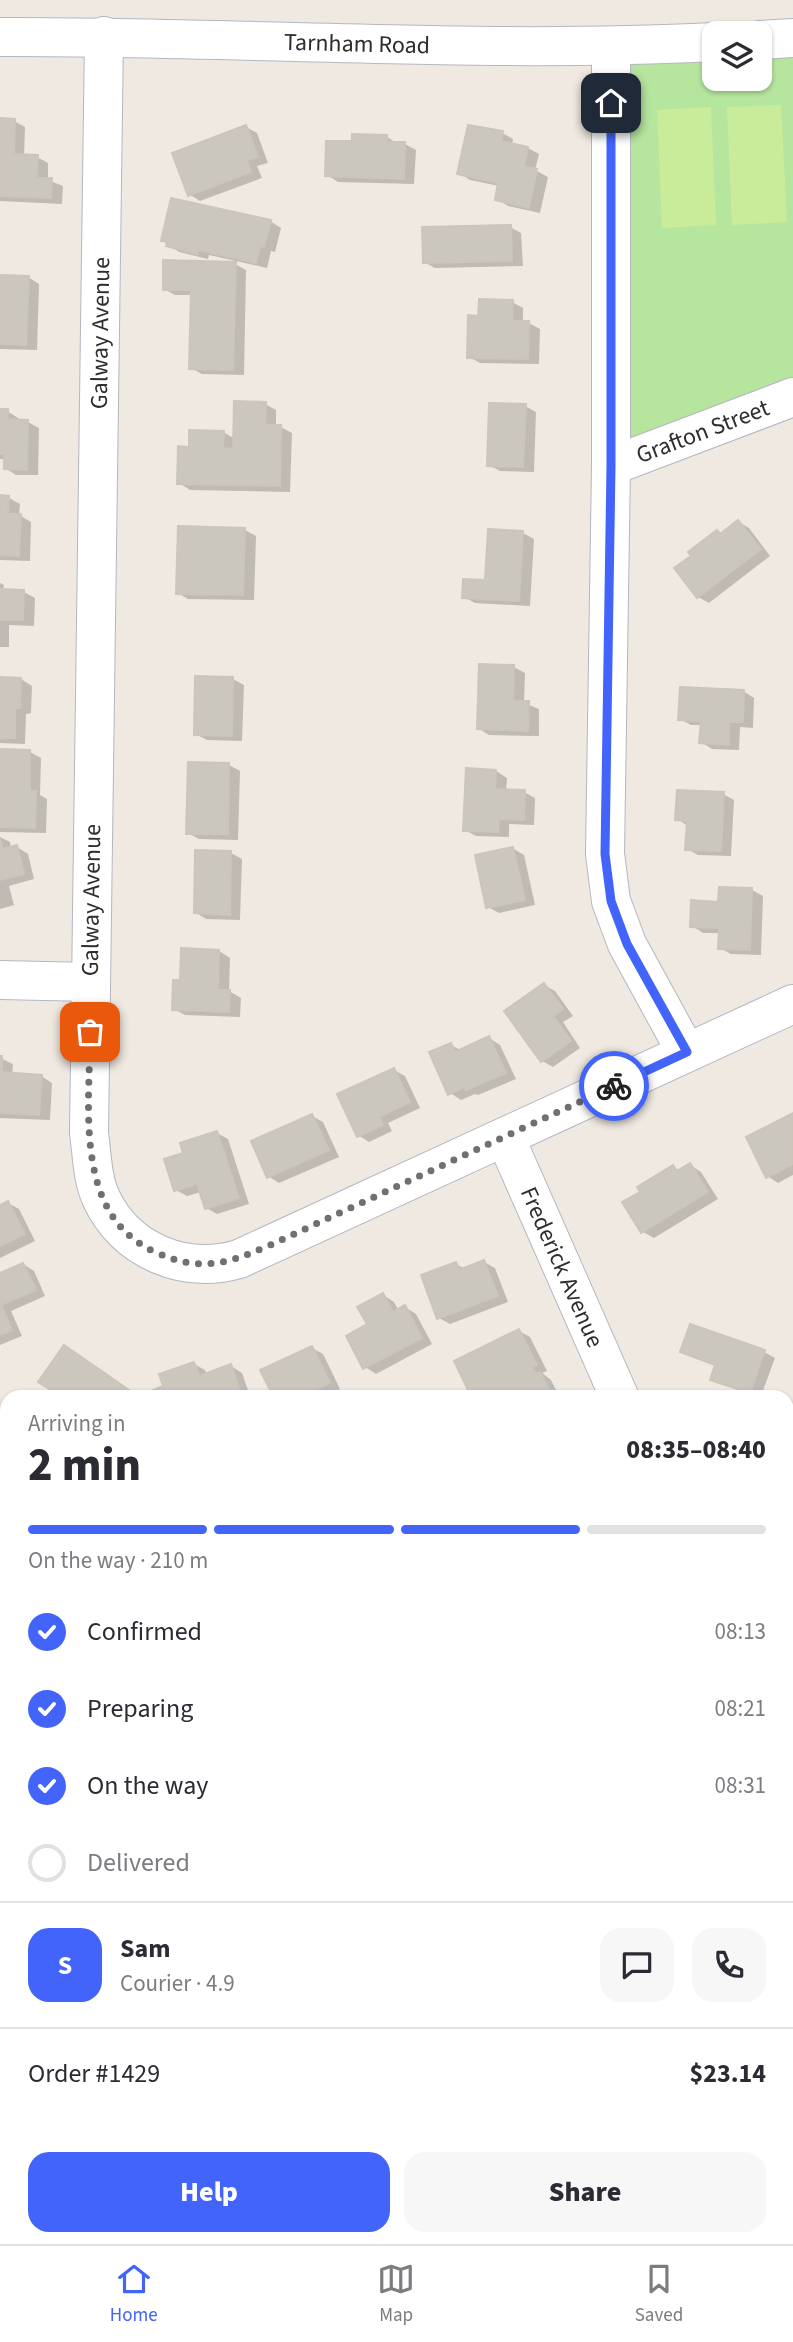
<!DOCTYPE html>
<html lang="en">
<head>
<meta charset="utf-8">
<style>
  :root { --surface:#fff; --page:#f7f7f7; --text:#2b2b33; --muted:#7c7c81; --line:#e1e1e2; --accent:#4264fb }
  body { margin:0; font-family:"Source Sans 3",sans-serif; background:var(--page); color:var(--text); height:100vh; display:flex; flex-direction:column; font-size:26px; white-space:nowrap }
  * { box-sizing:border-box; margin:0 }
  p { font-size:23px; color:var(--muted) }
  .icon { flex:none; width:38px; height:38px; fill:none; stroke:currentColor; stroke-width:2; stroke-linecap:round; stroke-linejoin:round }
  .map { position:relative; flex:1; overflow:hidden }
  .details { position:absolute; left:0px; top:1390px; width:794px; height:856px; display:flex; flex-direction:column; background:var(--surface); border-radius:21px 21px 0 0; box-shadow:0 2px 5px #0004 }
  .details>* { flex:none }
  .buttons { position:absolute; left:702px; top:21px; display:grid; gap:14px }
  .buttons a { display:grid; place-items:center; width:70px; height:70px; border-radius:14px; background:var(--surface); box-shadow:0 2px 5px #0004; font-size:35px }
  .pin { position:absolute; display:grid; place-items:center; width:60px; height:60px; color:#fff; margin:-30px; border-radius:14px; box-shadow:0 4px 10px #0006 }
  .courier { position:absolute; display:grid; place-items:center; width:70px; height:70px; margin:-35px; border:5px solid #4264fb; border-radius:50%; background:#fff; color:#222; box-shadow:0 2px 9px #0007 }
  .overview em { font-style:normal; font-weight:800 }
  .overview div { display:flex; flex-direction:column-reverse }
  .overview { display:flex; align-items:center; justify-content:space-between; height:119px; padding:0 28px }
  h1 { font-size:46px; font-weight:800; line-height:52px }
  .bar { display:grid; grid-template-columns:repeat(4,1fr); gap:10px 7px; align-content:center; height:84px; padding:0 28px }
  .bar i { height:9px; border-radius:5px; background:var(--line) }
  .bar .on { background:var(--accent) }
  .bar p { grid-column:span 4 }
  .line { display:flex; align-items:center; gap:18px; padding:0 28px; border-top:2px solid var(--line) }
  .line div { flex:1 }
  .round { display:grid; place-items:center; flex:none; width:74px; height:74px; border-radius:21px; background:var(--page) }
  ol { padding:0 28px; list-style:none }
  li { display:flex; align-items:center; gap:21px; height:77px }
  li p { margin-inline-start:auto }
  li .icon { padding:7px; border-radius:50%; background:var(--accent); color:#fff; stroke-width:4 }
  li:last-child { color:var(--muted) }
  li i { width:38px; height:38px; border:4px solid var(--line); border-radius:50% }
  .action { display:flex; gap:14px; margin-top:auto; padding:14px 28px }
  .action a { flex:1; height:80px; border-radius:21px; background:var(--accent); color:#fff; font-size:28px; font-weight:800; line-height:80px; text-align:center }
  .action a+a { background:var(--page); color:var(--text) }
  .dock { display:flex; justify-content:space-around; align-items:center; height:98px; border-top:2px solid var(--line); background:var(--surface); font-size:19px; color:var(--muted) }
  .dock a { display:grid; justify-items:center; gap:4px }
  .dock .on { color:var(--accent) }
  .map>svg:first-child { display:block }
  .green { fill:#b6e59e }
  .pitch { fill:#c9ec9a }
  .shadow { fill:#0003 }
  .building { fill:#cbc7bf; stroke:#cbc5ba; stroke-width:2 }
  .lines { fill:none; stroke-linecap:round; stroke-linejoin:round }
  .minor-casing { stroke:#b4b7c1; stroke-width:40 }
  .minor { stroke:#fff; stroke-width:38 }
  .done { stroke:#726f6d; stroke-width:7; stroke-dasharray:0 12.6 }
  .route { stroke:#4264fb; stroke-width:9 }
  .labels { text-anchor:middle; stroke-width:7; stroke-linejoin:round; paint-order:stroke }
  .street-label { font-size:24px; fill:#2e2e2e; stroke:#fff }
</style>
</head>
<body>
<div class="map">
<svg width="793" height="2244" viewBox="0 0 793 2244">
  <rect width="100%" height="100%" fill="#efe9e1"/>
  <!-- green -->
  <path class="green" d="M793 45V388L618 454 619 54 714 49V79H760V47Z"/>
  <!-- pitch -->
  <path class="pitch" d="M781 105 787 222 732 225 727 107Z
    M711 107 716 225 662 228 657 110Z"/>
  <!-- shadow -->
  <path class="shadow" d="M0 120 14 121 25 127 24 156 37 157 48 163V180L63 186 62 204 0 201Z
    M246 127 257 133 268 163 257 166 262 178 200 201 189 194Z
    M502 133 513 139 512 145 528 148 539 154 535 170 548 177 540 213 508 206 497 199 499 186 470 180 459 173Z
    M387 137 398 144H405L416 150 414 184 338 182 327 175 354 143Z
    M270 221 281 228 275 252 271 251 267 268 209 255 208 259 179 252 163 240Z
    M510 227 521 233 523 266 435 268 424 262Z
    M235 264 246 270 244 375 202 374 191 368 193 295H175L164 289Z
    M0 276 28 277 39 284 37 350 0 349Z
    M512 302 523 308V323H529L540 329 539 364 480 363 469 357 480 317Z
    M265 404 276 410V427H281L292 433 290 492 190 490 179 483 190 449 223 432 235 439Z
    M525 406 536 412 534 472 500 471 489 465Z
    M0 411H7L18 418V421L28 422 39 428 38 475H16L5 468 6 459H0Z
    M0 497 9 498 20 504 19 515 31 522 30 561 0 560Z
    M739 522 749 528 770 556 709 603 698 597 718 532 721 534Z
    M245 530 256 536 254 600 188 599 178 593Z
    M523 533 534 539 530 606 475 603 464 597 486 582Z
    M0 583 4 585 3 591 24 592 35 598 34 626 9 625V647H0Z
    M514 667 525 673 524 703 539 709V736L489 735 478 728Z
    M0 679H21L32 686 31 713 26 714 25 744 0 743Z
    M233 679 244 685 242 741 207 740 196 734Z
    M743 691 754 698 753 728 740 727 739 750 712 749 701 742 702 725H691L680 719Z
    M0 751 30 752 41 758 40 795 47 799 46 833 0 832Z
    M229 765 240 771 238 840 199 839 188 833Z
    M496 771 507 778 506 791 524 792 535 798 534 825 509 824V837L476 836 465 830Z
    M723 794 734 800 731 856 698 855 687 849 688 826 677 819Z
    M0 837 10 842 11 849 17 847 28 854 34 879 9 886 14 905 0 909Z
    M512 848 524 855 535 905 499 913 488 907Z
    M231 853 242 859 240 920 206 919 195 912Z
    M720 889 752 890 763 896 761 955 731 954 720 948V933H703L692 926 720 903Z
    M183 950 219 951 230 958 229 991 241 998 240 1017 185 1015 174 1009 181 982Z
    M544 985 555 991 573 1016 563 1022 580 1048 553 1067 542 1061Z
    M489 1038 500 1045 516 1079 478 1095 475 1094 461 1100 450 1093 451 1045 462 1051Z
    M0 1058 13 1064 12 1075 41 1076 52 1083 50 1120 0 1118Z
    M394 1070 405 1076 420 1108 388 1123 392 1131 369 1142 358 1135Z
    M793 1115V1175L778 1183 767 1176Z
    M312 1116 323 1122 339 1157 279 1183 268 1176Z
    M217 1133 228 1139 249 1204 217 1214 206 1208 201 1192 187 1196 176 1190 185 1154Z
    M690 1165 701 1172 718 1199 654 1238 643 1232 624 1203 643 1192 673 1167 681 1171Z
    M8 1203 19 1209 35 1241 0 1258V1207Z
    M484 1262 495 1268 508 1302 450 1324 439 1318 456 1264 465 1269Z
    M23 1264 34 1271 45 1296 11 1311 22 1336 0 1345V1275Z
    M383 1295 394 1302 399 1311 405 1307 416 1314 432 1344 376 1374 365 1367 369 1325Z
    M519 1331 530 1337 547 1371 542 1373 551 1380 559 1396H463L472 1392Z
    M312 1348 323 1354 340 1389 325 1396H275L262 1371Z
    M682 1352H764L775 1358 761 1396H756L712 1379 717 1366Z
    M75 1353 137 1396H63L41 1381Z
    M194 1364 205 1370 207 1375 231 1366 242 1373 250 1396H158L156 1391 166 1388Z
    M788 1448 793 1451V1464L788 1478Z
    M788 1667H793V1741L788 1738Z
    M0 1894 7 1896V2002L0 2001Z
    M788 1913H793V1970L788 1968Z
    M0 2201 7 2205V2238H62V2244H0Z
    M788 2218 793 2219V2244H735V2238H788Z
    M69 2238H114V2244H69Z
    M156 2238H421V2244H156Z
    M430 2238H514L513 2244H430Z
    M521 2238H606V2244H521Z"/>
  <!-- building -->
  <path class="building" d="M0 118 15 119 14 154 38 155 37 178H52L51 198 0 196Z
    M246 125 258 157 247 160 251 172 188 196 172 153Z
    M468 125 503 131 501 141 528 147 524 166 537 169 529 208 495 200 498 183 457 174Z
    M352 134 387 135V142H405L404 179 325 176 326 141H352Z
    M171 198 271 220 264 247 260 246 256 263 198 250 197 254 166 246 167 242 161 241Z
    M511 225 512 261 423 263 422 227Z
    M163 260 236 262 233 370 189 369 191 290H163Z
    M0 275 29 276 26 345 0 344Z
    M479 299 513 300 512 321H529L528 359 467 358 468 315 478 316Z
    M234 401 266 402 265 425H281L280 486 177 484 178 446 189 447V430L224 431 223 448 233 449Z
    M489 403 526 404 523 467 487 466Z
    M0 409H8V419L28 420 27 470 4 469V454H0Z
    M0 495 9 496 8 514H21L19 556 0 555Z
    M738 520 761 549 697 598 674 568 691 556 688 552 717 530 720 534Z
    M178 526 245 528 243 595 176 594Z
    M488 529 523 531 519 601 462 598 463 579 485 580Z
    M0 589 24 590 23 620H0Z
    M479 664 514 665 513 701H529L528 731 477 729Z
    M195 676 233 677 232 736 194 735Z
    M0 677 21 678 20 708H15V738H0Z
    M680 687 744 690 743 722H729V745L699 743 701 721 678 720Z
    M0 749 30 750V791H36L35 828 0 827Z
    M188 762 229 763 228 834H186Z
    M466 768 496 770 495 789 525 790 524 820 499 819 498 832 463 831Z
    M677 790 724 792 721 851 685 850 687 821 675 820Z
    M0 839 3 849 17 845 24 874 0 880Z
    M513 847 525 900 486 908 475 855Z
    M195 850 231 851 230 915 194 913Z
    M719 887 752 888 750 950 718 949 719 928 690 927 691 900 718 902Z
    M181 948 219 950 218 990H230L229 1012 172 1010 173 980H180Z
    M544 983 563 1009 553 1016 571 1041 541 1062 504 1011Z
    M489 1036 506 1073 466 1090 464 1087 448 1095 429 1052 451 1043 455 1052Z
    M0 1056H2V1072L42 1075 39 1115 0 1113Z
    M394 1068 410 1102 379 1117 383 1125 357 1137 337 1094Z
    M793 1113V1164L766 1178 746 1137Z
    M312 1114 329 1150 267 1178 251 1141Z
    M217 1131 239 1198 205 1209 197 1184 174 1191 164 1159 183 1153 180 1143Z
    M690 1163 708 1192 641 1233 622 1202 640 1192 637 1187 673 1165 677 1171Z
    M8 1201 25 1234 0 1246V1205Z
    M484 1260 498 1296 437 1319 421 1275 456 1262 459 1270Z
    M23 1263 36 1290 1 1305 12 1330 0 1335V1273Z
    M383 1293 393 1312 405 1305 422 1338 363 1369 346 1336 367 1324 357 1307Z
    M690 1324 765 1350 750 1393 710 1380 715 1365 680 1352Z
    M519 1329 537 1365 532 1367 536 1374 540 1372 552 1396H459L469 1392 454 1361Z
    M64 1345 135 1394 134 1396H60L38 1382Z
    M312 1346 330 1383 302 1396H273L260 1370Z
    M194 1362 199 1376 231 1364 242 1396H156L153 1390 163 1386 159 1374Z
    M788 1665H793V1738H788Z
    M0 1685 7 1686V1732H2V1727H0Z
    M0 1893H6L5 1903H7L5 1997H0Z
    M788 1911H793V1965H788Z
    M788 2217H793V2244H781V2238H788Z
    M0 2221H7V2238H51V2244H0Z
    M67 2238H104V2244H67Z
    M155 2238H238V2244H155Z
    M243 2238H328V2244H243Z
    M338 2238H411L410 2244H338Z
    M428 2238H503V2244H428Z
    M519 2238H595V2244H519Z
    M733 2238H769V2244H733Z"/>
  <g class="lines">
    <defs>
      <g id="minor">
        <path d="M104 36 89 1133C92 1154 92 1178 101 1198 126 1251 184 1275 239 1259L793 1004"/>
        <path id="s1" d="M0 37C238 36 476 54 714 42"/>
        <path d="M760 40 793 38"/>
        <path d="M611 47V466L605 854 611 901 627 944 686 1052"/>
        <path id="s2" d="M611 466 793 397"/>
        <path d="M0 980 90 982"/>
        <path id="s3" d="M505 1137 619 1396"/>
        <path d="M0 1801H7"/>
        <path d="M788 1805H793"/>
        <path d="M640 2244 641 2238"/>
      </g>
    </defs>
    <!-- minor casing -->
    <use href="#minor" class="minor-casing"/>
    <!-- minor -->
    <use href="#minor" class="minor"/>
  </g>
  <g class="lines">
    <!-- done -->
    <path class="done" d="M90 1032C90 1106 73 1213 153 1251 198 1272 223 1265 266 1247L614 1086"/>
    <!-- route -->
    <path class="route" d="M611 103V466L605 854 611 901 627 944 687 1052 614 1086"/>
  </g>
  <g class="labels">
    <!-- street labels -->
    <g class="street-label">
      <text dy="8" stroke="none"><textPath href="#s1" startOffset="357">Tarnham Road</textPath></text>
      <text transform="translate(100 333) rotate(-89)" y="8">Galway Avenue</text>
      <text dy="8" stroke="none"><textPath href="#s2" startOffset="98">Grafton Street</textPath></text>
      <text transform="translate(91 900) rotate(-89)" y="8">Galway Avenue</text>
      <text dy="8" stroke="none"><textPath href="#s3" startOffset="142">Frederick Avenue</textPath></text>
    </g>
  </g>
</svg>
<div class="buttons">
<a><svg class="icon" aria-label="layers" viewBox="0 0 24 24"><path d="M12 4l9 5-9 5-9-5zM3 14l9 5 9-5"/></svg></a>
</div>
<div class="pin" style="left:90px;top:1032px;background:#ea580c"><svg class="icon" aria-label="bag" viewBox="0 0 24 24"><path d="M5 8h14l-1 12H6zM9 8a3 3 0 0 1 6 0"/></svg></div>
<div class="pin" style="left:611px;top:103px;background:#1f2937"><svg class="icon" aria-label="home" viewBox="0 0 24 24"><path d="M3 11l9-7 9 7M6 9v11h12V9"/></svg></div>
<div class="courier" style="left:614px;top:1086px"><svg class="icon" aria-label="bike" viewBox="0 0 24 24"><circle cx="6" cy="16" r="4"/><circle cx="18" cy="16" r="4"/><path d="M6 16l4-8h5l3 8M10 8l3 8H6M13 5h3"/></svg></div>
<section class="details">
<div class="overview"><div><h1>2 min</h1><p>Arriving in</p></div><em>08:35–08:40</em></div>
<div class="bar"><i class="on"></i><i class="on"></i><i class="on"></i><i></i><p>On the way · 210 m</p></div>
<ol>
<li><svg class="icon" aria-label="check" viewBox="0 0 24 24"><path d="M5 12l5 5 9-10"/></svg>Confirmed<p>08:13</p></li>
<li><svg class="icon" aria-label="check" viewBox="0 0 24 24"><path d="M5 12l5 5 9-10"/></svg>Preparing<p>08:21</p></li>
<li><svg class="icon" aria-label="check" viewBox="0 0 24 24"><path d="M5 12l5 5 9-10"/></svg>On the way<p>08:31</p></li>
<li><i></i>Delivered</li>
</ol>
<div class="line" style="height:126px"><b class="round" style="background:var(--accent);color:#fff">S</b><div><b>Sam</b><p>Courier · 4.9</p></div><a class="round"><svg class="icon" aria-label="chat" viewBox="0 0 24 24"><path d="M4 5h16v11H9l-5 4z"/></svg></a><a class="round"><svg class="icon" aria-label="phone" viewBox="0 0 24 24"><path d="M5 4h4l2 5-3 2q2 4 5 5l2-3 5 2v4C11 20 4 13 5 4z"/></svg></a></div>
<div class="line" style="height:91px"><div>Order #1429</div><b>$23.14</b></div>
<div class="action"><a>Help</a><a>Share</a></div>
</section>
</div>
<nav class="dock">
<a class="on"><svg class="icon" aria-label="home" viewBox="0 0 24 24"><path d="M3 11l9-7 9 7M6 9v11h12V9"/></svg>Home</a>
<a><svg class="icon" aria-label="map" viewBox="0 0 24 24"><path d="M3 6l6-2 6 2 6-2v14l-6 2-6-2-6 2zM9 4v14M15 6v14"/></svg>Map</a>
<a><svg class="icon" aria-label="saved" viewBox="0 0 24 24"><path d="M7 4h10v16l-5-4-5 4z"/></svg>Saved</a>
</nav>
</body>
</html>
